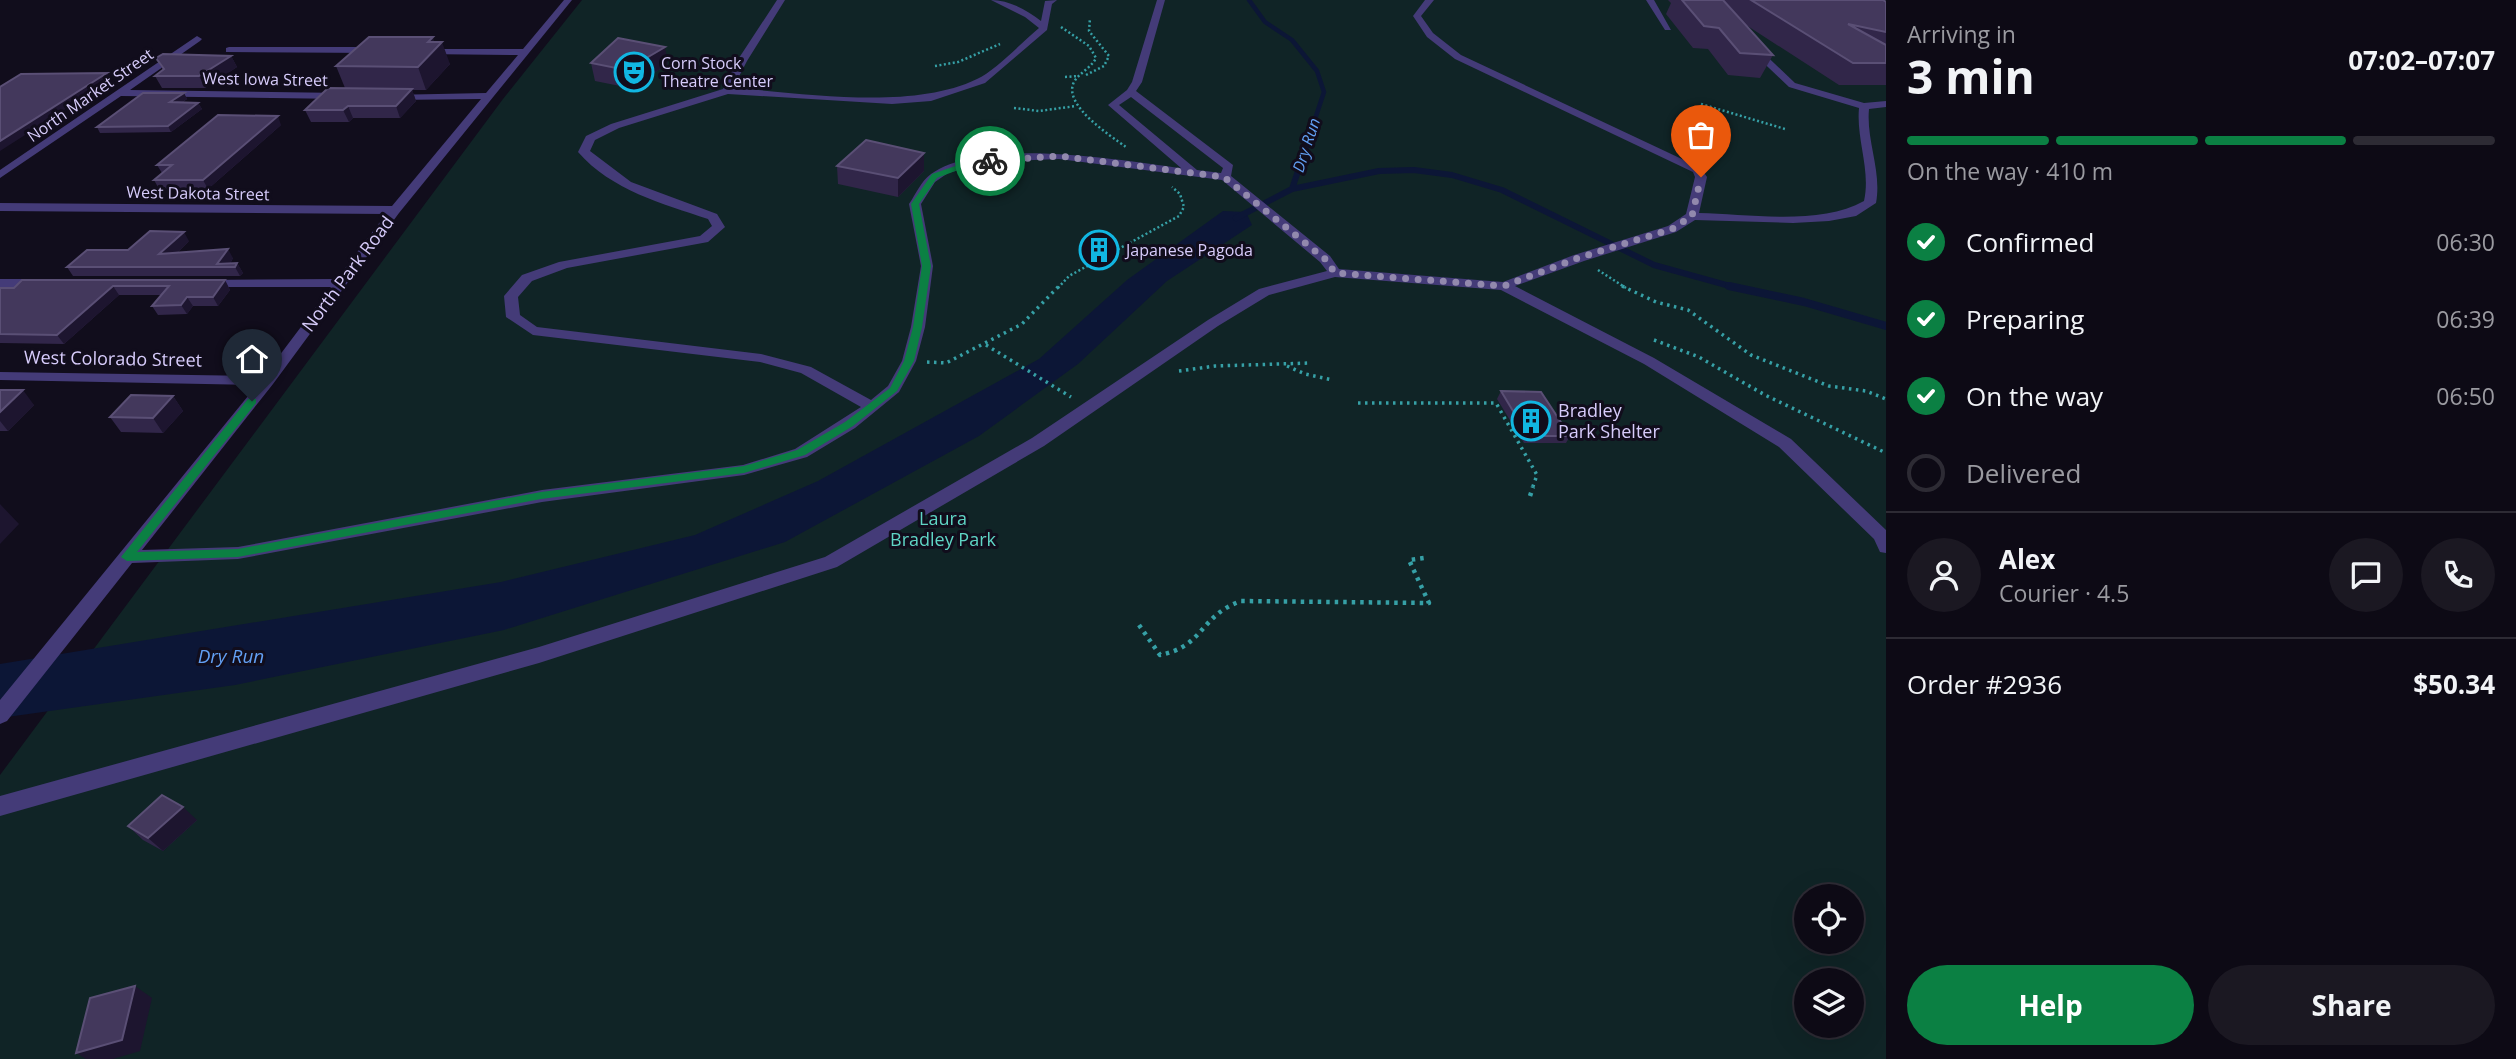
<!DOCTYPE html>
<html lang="en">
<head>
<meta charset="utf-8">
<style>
  :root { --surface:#0d0a15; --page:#1b1822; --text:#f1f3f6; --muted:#9a9aa0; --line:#2d2b34; --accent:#0b8043 }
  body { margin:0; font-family:"Open Sans",sans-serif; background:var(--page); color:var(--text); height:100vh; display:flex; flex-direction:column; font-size:26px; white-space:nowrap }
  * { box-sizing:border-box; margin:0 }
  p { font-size:23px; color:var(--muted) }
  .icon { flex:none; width:38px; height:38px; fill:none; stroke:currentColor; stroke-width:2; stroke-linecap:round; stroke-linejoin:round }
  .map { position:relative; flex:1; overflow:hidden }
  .sheet { display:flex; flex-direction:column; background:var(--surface); width:630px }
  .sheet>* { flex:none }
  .fabs { position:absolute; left:1794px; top:884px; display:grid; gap:14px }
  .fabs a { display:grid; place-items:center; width:70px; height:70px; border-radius:50%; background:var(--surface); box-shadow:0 7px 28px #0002,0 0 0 2px var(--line); font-size:35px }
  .pin { position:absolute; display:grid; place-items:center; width:60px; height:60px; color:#fff; margin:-72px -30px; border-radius:50% 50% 50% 0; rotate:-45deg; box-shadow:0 0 7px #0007 }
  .pin .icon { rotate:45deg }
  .courier { position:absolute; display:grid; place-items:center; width:70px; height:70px; margin:-35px; border:5px solid #0b8043; border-radius:50%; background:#fff; color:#222; box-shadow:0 2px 9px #0007 }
  .headline em { font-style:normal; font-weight:700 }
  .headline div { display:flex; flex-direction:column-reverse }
  .headline { display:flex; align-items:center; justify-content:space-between; height:119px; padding:0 21px }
  h1 { font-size:46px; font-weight:700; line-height:52px }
  .bar { display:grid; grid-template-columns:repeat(4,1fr); gap:10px 7px; align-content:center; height:84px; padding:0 21px }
  .bar i { height:9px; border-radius:5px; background:var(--line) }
  .bar .current { background:var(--accent) }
  .bar p { grid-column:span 4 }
  .line { display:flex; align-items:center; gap:18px; padding:0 21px; border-top:2px solid var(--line) }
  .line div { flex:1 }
  .round { display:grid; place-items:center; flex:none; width:74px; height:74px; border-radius:37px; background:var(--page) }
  ol { padding:0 21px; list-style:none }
  li { display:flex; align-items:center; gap:21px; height:77px }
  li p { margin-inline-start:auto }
  li .icon { padding:7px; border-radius:50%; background:var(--accent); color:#fff; stroke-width:4 }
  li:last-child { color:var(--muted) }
  li i { width:38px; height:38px; border:4px solid var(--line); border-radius:50% }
  .button { display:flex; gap:14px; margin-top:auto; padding:14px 21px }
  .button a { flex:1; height:80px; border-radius:42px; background:var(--accent); color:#fff; font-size:28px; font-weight:700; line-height:80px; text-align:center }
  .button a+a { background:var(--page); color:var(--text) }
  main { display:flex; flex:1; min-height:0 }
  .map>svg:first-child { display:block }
  .green { fill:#102426; fill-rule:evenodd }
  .water { fill:#0c1636 }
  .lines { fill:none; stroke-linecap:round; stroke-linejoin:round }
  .stream-far2 { stroke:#0c1636; stroke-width:4.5 }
  .stream-far1 { stroke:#0c1636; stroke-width:6 }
  .stream { stroke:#0c1636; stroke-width:8 }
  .path-far2 { stroke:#36a0a6; stroke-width:2.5; stroke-dasharray:2 2.5; stroke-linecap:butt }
  .path-far1 { stroke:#36a0a6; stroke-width:3.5; stroke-dasharray:2.5 4.5; stroke-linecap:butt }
  .path { stroke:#36a0a6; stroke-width:4.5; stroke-dasharray:3.5 5; stroke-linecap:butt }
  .minor { fill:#443b78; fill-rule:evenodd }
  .wall { fill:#312649 }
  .shaded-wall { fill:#1d152f }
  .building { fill:#43385c; stroke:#5a4f75; stroke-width:2 }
  .route { fill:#0b8043 }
  .done { stroke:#9289ad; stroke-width:7; stroke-dasharray:0 12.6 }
  .labels { text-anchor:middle; stroke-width:6; stroke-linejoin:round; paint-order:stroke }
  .far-poi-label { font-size:16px; fill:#d7ccfb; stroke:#110d1c; text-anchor:start }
  .far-street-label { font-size:16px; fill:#d7ccfb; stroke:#110d1c }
  .far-water-label { font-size:16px; font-style:italic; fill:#629ff3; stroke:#110d1c }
  .street-label { font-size:18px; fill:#d7ccfb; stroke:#110d1c }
  .poi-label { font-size:18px; fill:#d7ccfb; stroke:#110d1c; text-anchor:start }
  .park-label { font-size:18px; fill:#5fd5c5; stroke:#110d1c }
  .water-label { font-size:19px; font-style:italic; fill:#629ff3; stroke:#110d1c }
</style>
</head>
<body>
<main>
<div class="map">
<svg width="1886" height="1059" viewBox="0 0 1886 1059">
  <rect width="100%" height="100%" fill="#110d1c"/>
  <!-- green -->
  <path class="green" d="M582 0H1886V1059H0V775L503 99ZM1806 896H1852V942H1806ZM1806 980H1852V1026H1806Z"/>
  <!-- water -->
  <path class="water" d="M1223 211 1246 212 1252 225 1167 281 1078 364 979 436 785 542 504 630 235 685 0 718V664L501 582 695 535 818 481 1039 359 1127 280Z"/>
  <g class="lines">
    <!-- stream-far2 -->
    <path class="stream-far2" d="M1249 0 1265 22 1292 40 1317 71 1324 92 1312 128"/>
    <!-- stream-far1 -->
    <path class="stream-far1" d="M1292 189 1313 126
      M1236 218 1292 189 1379 171 1414 170 1452 175 1502 190 1654 265 1737 288"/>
    <!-- stream -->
    <path class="stream" d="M1729 286 1804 302 1886 326"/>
    <!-- path-far2 -->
    <path class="path-far2" d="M1061 27 1089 46 1096 58C1091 68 1079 73 1074 82 1062 105 1111 136 1126 147
      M935 66 958 62 1000 44
      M1086 75 1104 66 1109 56 1089 31 1090 18
      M1065 77 1078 76
      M1701 104 1785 129
      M1014 108 1039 111 1076 106
      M1598 270 1626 288
      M1058 288 1069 276 1179 216 1184 207 1180 194 1172 187"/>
    <!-- path-far1 -->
    <path class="path-far1" d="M1622 286 1656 302 1688 310 1751 355 1829 386 1866 391 1886 399
      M1654 340 1699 357 1765 395 1886 453
      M986 345 1071 397
      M927 362 946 363 1022 324 1059 286
      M1287 366 1305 374 1333 380
      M1179 371 1215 366 1311 363
      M1358 403H1496L1537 475 1532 489"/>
    <!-- path -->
    <path class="path" d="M1530 496 1533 487
      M1139 625 1160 655C1205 646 1199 616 1241 601L1429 603 1409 560 1424 558"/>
    <!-- minor -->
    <path class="minor" d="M564 0H572L399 213 273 384 142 550 238 547 542 490 743 465 795 449 861 407 801 373 760 362 533 335 506 317 504 296 522 275 559 262 700 236 712 226 708 219C663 204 611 190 578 152L586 136 611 124 723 89 737 61 777 0H785L747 61 733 88C806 93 911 111 977 79 995 71 1022 42 1039 28L1025 17 991 0C1009 0 1027 10 1041 21L1045 1 1057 0 1052 4 1047 30 985 83 931 101 892 104 728 94 619 128 595 140 590 151 631 182 717 214 725 227 708 242 567 268 532 281 518 297 520 315 537 327 761 354 811 367 871 400 888 386 902 361 911 327 921 266 909 204C916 194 921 181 931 174 986 136 1118 160 1181 168L1108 105 1127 90 1132 82 1157 0H1165L1142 82 1136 91 1233 165 1231 176 1330 256 1339 269 1503 282 1574 255 1668 226 1686 214 1695 177 1693 172 1455 59 1427 37 1413 16 1425 0H1434L1421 16 1433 33 1461 55 1701 168 1707 177 1699 213C1748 214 1820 226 1864 201 1871 170 1856 139 1859 108L1789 87 1748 48V44H1754L1795 83 1864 103 1886 101V107L1869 109C1866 141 1882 171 1876 203L1856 216 1829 221 1793 223 1695 220 1676 232 1584 261 1515 286 1654 358 1791 439 1886 530V553L1880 552 1874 539 1779 447 1644 364 1501 290 1335 277 1269 295 1218 326 1044 446 837 567 539 663 0 816V796L539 647 825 557 1032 438 1208 320 1259 289 1327 271 1320 262 1222 180 1059 159 1013 161 975 166 948 173 935 182 921 204 933 266 925 327 916 361 899 392 855 428 807 457 744 475 542 502 238 559 132 563 7 721 0 724V700L257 385 0 380V372L264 376 331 287H203L196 283 198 280 337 279 386 214 0 211V203L392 206 481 99 393 100 388 97 389 95 486 93 518 55 421 54 418 53V49H523ZM1131 97 1223 168 1221 173 1197 170 1119 105Z
      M1646 0H1654L1671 30H1665Z
      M197 36 202 39 200 41 130 90 344 93 349 96 344 99 121 96 0 178V170Z
      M229 47H376L381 50 376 53 226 52V48Z
      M0 279H42L49 283 42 287H0Z"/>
  </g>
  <!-- wall -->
  <path class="wall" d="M1668 0H1883L1886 2V85H1839L1743 23 1773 55 1760 78 1728 75 1708 49 1693 48 1666 14 1671 3Z
    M434 42 450 64 426 90H412L416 101 400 118H353L349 122H311L305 110 345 88 336 66Z
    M231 56 237 67 205 88H162L155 76 163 70 156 58Z
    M591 63 668 64 630 88 595 81Z
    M184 93 187 99 183 102 198 103 202 109 171 132 100 133 97 127Z
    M281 125 208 189H159L154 180 162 173 157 165Z
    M837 166 924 171 898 197 838 184Z
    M189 241 177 253 233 258 230 264 237 263 243 273 240 276H73L67 267Z
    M225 280 230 290 218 306H193L187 314 158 315 152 306 161 295H119L64 344 0 343V288Z
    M0 390 34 405 8 431H0Z
    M1501 391 1570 436 1566 443H1524L1497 399Z
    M173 396 183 411 163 433 121 432 110 417Z
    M197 820 163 851 143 840 128 826Z"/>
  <!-- shaded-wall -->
  <path class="shaded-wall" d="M433 37 436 48 442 42 450 64 426 90 418 67 428 42Z
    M665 47 668 64 630 88 626 70Z
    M231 56 237 67 205 88 199 76Z
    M107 73 111 80 0 151V141Z
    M412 89 416 101 400 118 396 106Z
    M184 93 187 99 173 108 170 102Z
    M198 103 202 109 171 132 168 126Z
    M348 106 353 118 349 122 343 110Z
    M278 116 281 125 208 189 203 180Z
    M924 153V171L898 197V178Z
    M184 232 189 241 165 264 159 254Z
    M228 249 233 258 228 267 217 264Z
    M237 263 243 273 240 276 235 267Z
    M225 280 230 290 218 306 213 297Z
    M113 286 119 295 64 344 57 335Z
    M187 297 193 306 187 314 181 305Z
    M23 390 34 405 8 431 0 421V412Z
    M173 396 183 411 163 433 153 418Z
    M0 504 19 524 0 544Z
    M183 807 197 820 163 851 148 838Z
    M135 986 152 998 140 1051 113 1059H86L76 1053Z"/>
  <!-- building -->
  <path class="building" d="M1682 0H1723L1773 55 1740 53 1719 28 1704 26Z
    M1751 0H1883L1886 2V32L1848 24 1886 45V63H1853Z
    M369 37H433L428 42H442L418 67 336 66Z
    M618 38 665 47 626 70 591 63Z
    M163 54 231 56 199 76H155L164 69 156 58Z
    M107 73 0 141V87L21 74Z
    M328 88 412 89 396 106H348L343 110H305Z
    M143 93H184L170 102 198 103 168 126 97 127Z
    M218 115 278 116 203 180H154L172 165H157Z
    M866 140 924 153 898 178 837 166Z
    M150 231 184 232 159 254 228 249 217 264 237 263 235 267H67L87 250H128Z
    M22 280H225L213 297H187L181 305 152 306 169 286H113L57 335 0 334V288H14Z
    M0 390H23L0 412Z
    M1501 391 1541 392 1570 436H1528Z
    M131 395 173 396 153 418 110 417Z
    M162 795 183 807 148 838 128 826Z
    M135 986 122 1040 76 1053 90 998Z"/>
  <!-- route -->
  <path class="route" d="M993 159V162L971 165 937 178 919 204 931 266 922 327 914 361 897 391 853 426 805 455 744 473 541 499 238 557 127 561 121 557 248 399H256V403L137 552 238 549 541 492 744 466 797 450 845 422 890 388 904 361 913 327 922 266 911 204 932 174 970 161Z"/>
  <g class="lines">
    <!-- done -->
    <path class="done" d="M990 161 1059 156 1224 177 1325 259 1335 273 1504 286 1578 258 1672 229 1692 216 1701 177"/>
  </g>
  <!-- icons -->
  <defs>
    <symbol id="theatre-ring" viewBox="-11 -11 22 22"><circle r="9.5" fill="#110d1c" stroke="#11b6e2" stroke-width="1.5"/><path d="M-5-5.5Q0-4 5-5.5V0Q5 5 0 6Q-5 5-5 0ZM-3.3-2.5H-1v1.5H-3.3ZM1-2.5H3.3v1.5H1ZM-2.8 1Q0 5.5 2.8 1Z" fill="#11b6e2"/></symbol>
    <symbol id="building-ring" viewBox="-11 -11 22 22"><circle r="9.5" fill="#110d1c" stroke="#11b6e2" stroke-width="1.5"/><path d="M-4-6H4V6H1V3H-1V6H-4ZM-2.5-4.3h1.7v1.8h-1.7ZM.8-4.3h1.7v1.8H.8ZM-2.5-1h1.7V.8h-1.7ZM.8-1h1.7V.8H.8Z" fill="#11b6e2"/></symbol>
  </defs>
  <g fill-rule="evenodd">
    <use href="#theatre-ring" x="612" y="50" width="44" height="44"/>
    <use href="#building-ring" x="1077" y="228" width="44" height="44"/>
    <use href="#building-ring" x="1509" y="399" width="44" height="44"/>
  </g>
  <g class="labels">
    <!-- far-poi labels -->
    <g class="far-poi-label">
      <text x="661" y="69">Corn Stock<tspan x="661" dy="18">Theatre Center</tspan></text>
      <text x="1126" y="256">Japanese Pagoda</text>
    </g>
    <!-- far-street labels -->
    <g class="far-street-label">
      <text transform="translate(265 79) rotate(1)" y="6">West Iowa Street</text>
      <text transform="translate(90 95) rotate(-35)" y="6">North Market Street</text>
      <text transform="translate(198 193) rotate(1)" y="6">West Dakota Street</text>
    </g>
    <!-- far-water labels -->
    <g class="far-water-label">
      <text transform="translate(1306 145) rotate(-72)" y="6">Dry Run</text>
    </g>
    <!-- street labels -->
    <g class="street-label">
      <text transform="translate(348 274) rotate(-53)" y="6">North Park Road</text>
      <text transform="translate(113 359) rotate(1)" y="6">West Colorado Street</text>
    </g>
    <!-- poi labels -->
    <g class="poi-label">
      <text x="1558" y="417">Bradley<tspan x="1558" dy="21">Park Shelter</tspan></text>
    </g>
    <!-- park labels -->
    <g class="park-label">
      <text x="943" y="525">Laura<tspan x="943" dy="21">Bradley Park</tspan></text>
    </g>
    <!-- water labels -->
    <g class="water-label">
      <text x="231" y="663">Dry Run</text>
    </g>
  </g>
</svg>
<div class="fabs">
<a><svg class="icon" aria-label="locate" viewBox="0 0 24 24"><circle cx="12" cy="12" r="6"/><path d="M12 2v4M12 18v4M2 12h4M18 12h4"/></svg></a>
<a><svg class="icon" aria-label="layers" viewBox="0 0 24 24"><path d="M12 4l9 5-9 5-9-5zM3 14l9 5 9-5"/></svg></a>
</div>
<div class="pin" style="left:1701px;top:177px;background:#ea580c"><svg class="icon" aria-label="bag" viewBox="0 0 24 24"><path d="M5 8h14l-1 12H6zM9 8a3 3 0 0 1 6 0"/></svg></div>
<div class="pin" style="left:252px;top:401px;background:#1f2937"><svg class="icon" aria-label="home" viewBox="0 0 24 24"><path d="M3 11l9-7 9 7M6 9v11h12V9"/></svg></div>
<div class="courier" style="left:990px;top:161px"><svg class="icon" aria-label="bike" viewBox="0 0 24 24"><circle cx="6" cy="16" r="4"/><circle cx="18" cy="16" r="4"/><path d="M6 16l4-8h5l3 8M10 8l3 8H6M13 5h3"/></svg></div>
</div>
<section class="sheet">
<div class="headline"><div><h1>3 min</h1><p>Arriving in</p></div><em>07:02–07:07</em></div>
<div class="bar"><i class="current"></i><i class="current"></i><i class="current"></i><i></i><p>On the way · 410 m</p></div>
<ol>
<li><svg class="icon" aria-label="check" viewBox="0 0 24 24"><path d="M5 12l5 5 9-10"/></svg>Confirmed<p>06:30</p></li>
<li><svg class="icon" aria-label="check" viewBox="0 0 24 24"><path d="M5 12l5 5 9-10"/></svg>Preparing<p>06:39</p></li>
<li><svg class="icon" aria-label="check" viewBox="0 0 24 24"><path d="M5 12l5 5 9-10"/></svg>On the way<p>06:50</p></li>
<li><i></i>Delivered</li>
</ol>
<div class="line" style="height:126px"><a class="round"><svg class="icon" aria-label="person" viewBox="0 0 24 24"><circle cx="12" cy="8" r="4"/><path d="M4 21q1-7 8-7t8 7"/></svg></a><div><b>Alex</b><p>Courier · 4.5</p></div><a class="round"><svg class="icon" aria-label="chat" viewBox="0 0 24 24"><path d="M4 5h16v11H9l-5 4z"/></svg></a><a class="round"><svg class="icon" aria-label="phone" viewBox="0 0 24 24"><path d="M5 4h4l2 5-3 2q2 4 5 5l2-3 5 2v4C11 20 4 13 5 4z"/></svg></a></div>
<div class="line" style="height:91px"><div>Order #2936</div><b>$50.34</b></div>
<div class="button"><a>Help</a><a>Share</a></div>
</section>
</main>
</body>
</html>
